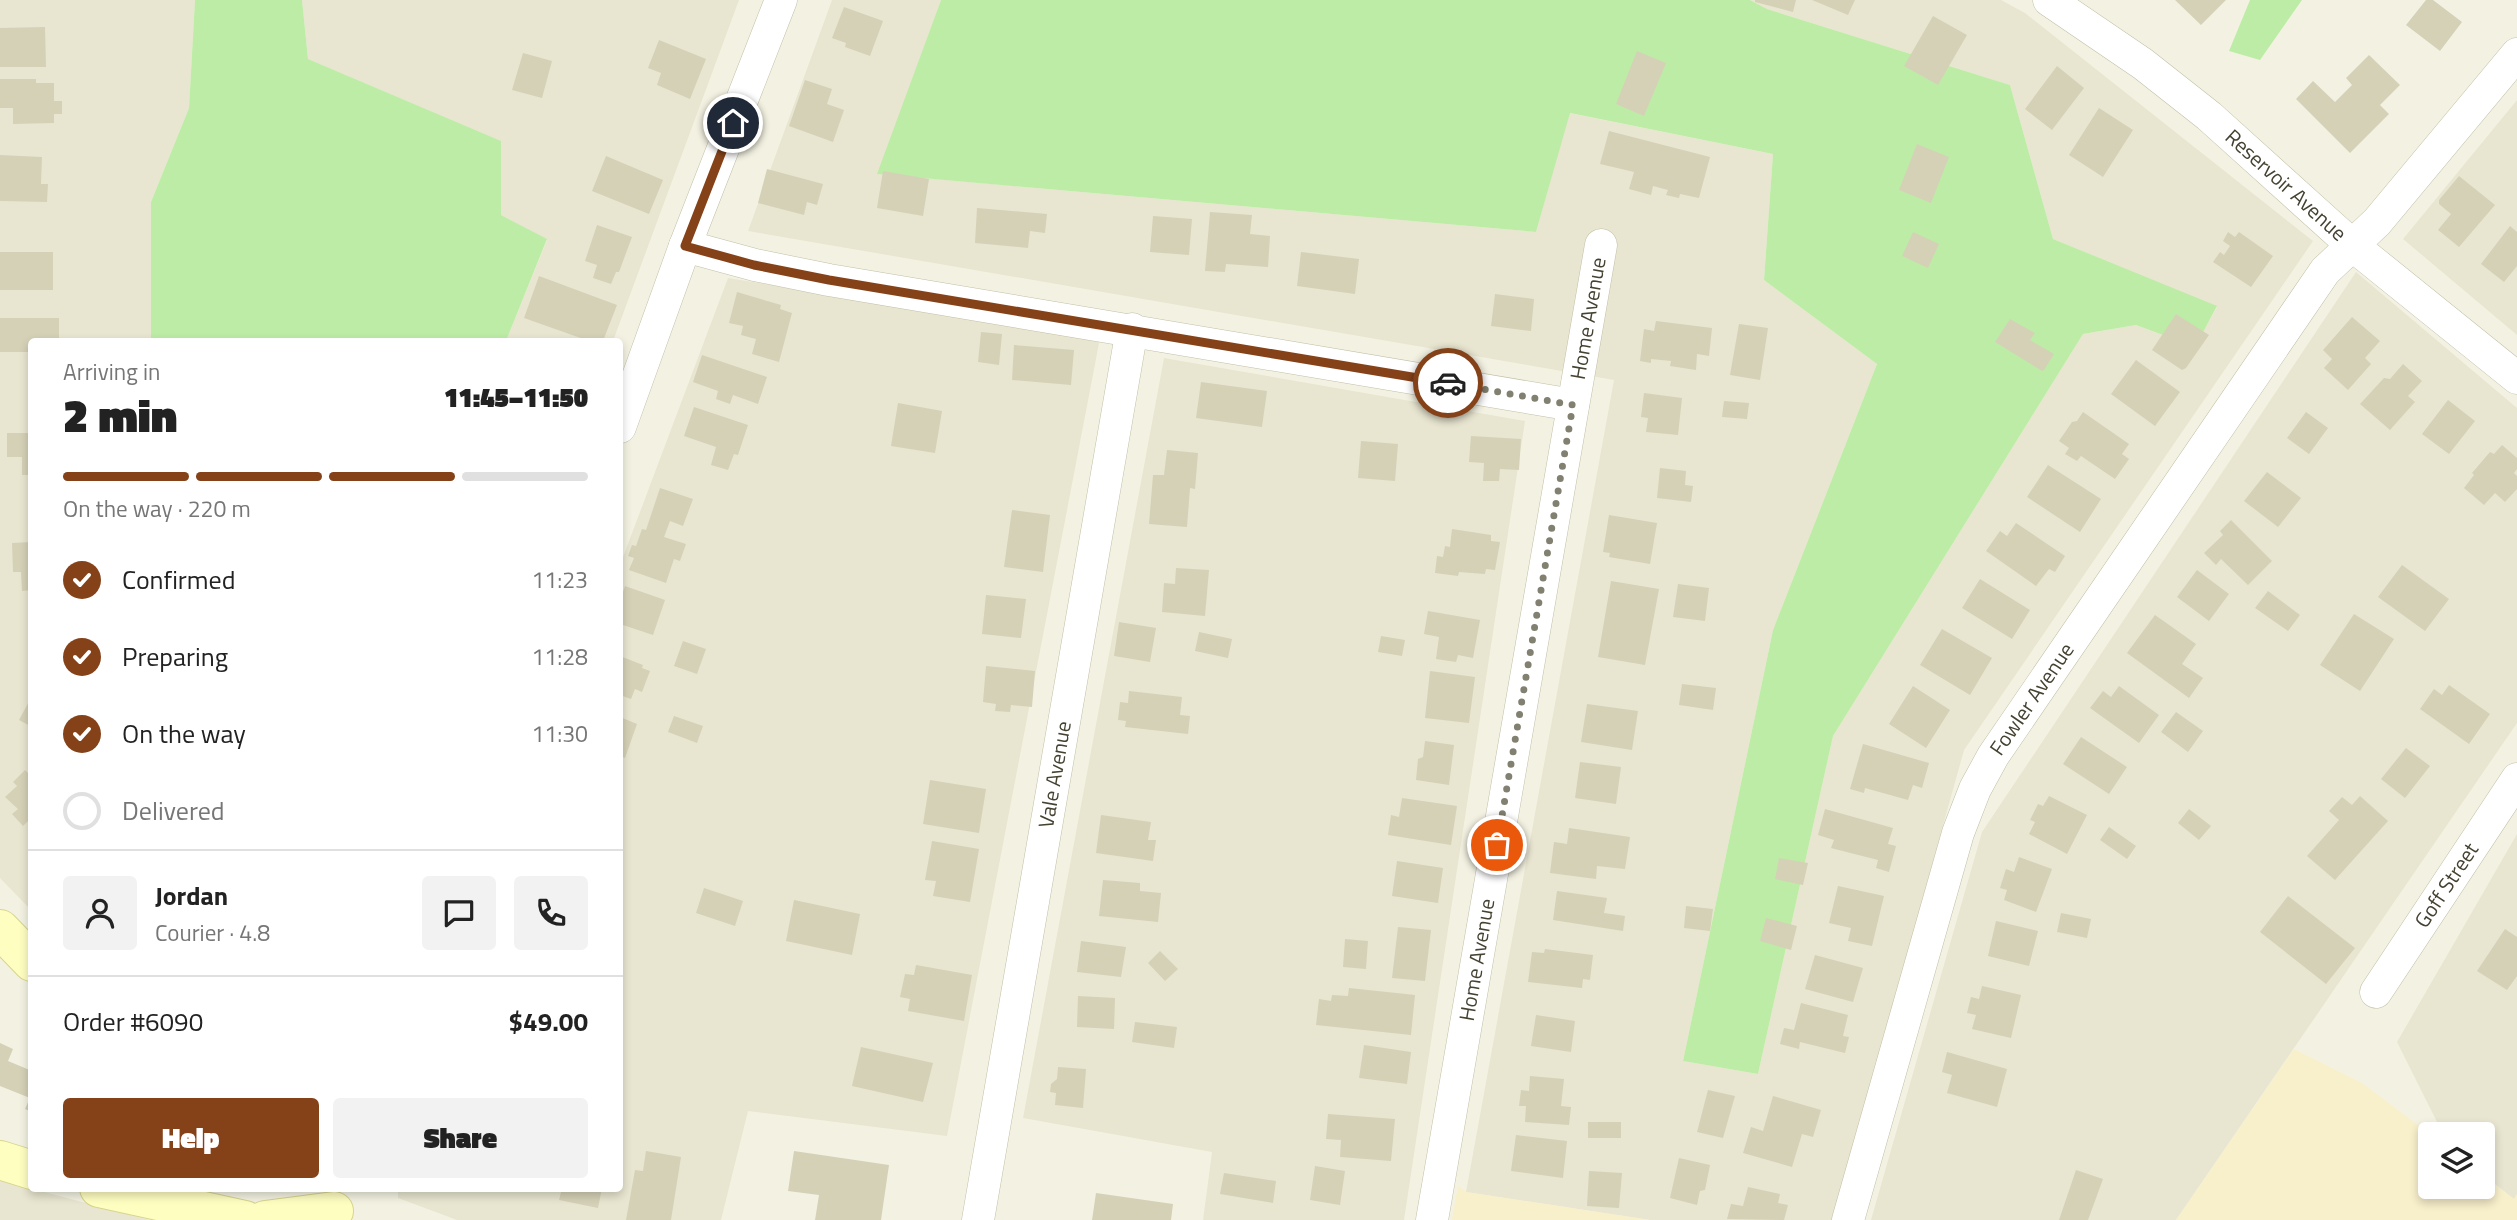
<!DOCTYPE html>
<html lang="en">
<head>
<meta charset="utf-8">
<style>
  :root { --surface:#fff; --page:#f2f2f2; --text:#222; --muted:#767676; --line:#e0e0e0; --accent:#854219 }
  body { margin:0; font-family:"Titillium Web",sans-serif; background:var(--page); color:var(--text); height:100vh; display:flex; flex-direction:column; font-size:26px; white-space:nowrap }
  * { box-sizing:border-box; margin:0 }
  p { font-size:23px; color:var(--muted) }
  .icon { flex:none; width:38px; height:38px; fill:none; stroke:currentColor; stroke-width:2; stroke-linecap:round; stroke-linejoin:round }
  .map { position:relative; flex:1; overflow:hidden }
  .sheet { position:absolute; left:28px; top:338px; width:595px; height:854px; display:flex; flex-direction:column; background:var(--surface); border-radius:7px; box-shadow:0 4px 10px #0003 }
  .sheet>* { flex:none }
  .controls { position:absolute; left:2418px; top:1122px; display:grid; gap:14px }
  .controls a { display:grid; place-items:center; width:77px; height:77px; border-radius:7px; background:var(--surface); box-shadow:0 4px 10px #0003; font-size:35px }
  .pin { position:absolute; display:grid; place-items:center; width:60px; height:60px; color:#fff; margin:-30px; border:4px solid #fff; border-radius:50%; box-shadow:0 2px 7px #0007 }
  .courier { position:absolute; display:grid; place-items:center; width:70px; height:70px; margin:-35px; border:5px solid #854219; border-radius:50%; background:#fff; color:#222; box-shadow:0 2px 9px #0007 }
  .overview em { font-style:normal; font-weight:800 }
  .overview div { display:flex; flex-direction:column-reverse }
  .overview { display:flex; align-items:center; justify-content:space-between; height:119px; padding:0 35px }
  h1 { font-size:46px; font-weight:800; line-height:52px }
  .bar { display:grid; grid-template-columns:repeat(4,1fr); gap:10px 7px; align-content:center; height:84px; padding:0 35px }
  .bar i { height:9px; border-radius:5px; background:var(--line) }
  .bar .selected { background:var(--accent) }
  .bar p { grid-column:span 4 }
  .line { display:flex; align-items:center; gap:18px; padding:0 35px; border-top:2px solid var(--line) }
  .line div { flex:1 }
  .round { display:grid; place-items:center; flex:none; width:74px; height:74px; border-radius:7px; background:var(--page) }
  ol { padding:0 35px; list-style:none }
  li { display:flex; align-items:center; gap:21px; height:77px }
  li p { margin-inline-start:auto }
  li .icon { padding:7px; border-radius:50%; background:var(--accent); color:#fff; stroke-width:4 }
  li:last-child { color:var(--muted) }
  li i { width:38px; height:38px; border:4px solid var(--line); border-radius:50% }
  .button { display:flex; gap:14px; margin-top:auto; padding:14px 35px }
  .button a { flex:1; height:80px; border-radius:7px; background:var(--accent); color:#fff; font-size:28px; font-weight:800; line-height:80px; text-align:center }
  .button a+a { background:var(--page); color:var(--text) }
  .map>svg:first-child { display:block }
  .residential { fill:#e8e6d0 }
  .commercial { fill:#f8efcb }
  .green { fill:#bdeca7 }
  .building { fill:#d5d1b7 }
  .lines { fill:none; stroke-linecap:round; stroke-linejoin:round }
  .street-casing { stroke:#c2bfa7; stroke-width:33 }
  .secondary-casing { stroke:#d7d58d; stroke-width:40 }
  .street { stroke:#fff; stroke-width:32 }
  .secondary { stroke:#fffec1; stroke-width:38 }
  .done { stroke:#828070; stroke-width:7; stroke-dasharray:0 12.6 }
  .route { stroke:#854219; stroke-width:9 }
  .labels { text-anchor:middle; stroke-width:7; stroke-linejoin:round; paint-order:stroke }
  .street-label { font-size:21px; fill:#454232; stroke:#fff }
</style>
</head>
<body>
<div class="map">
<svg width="2517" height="1220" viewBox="0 0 2517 1220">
  <rect width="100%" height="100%" fill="#f3f2e2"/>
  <!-- residential -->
  <path class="residential" d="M0 0H195L189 108 151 202V341H32L31 910 0 878Z
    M302 0H739L613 341H506L547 240 501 215 500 141 308 59Z
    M832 0H941L878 174 1536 232 1569 113 1773 154 1764 280 1877 364 1773 630 1683 1061 1758 1074 1833 736 2083 334 2136 325 2194 347 2217 307 2053 239 2010 85 1767 9 1750 0H2001L2025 13 2313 241 1964 750 1833 1220H1650L1466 1192 1614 380 748 231Z
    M2517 100V335L2403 239Z
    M2356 272 2517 408V723L2176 1220H1871L1982 832Z
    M728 278 1100 338 947 1136 748 1111 721 1220H457L398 1198V1188H620V565Z
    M1164 358 1525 421 1404 1220H1203L1212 1152 1023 1118Z
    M2517 834V1194L2514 1199 2483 1175V1134H2443L2397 1042Z
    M0 1180 149 1220H0Z"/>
  <!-- commercial -->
  <path class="commercial" d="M2294 1049 2362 1083 2431 1135V1186H2483V1175L2514 1199 2517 1194V1220H2176Z
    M1458 1186 1466 1192 1650 1220H1452Z"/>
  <!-- green -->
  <path class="green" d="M195 0H302L308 59 501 141V215L547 239 506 341H151V202L189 108Z
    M941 0H1750L1767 9 2010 85 2053 239 2217 306 2195 347 2136 325 2083 334 1833 736 1758 1074 1683 1061 1773 630 1877 364 1764 280 1773 154 1570 113 1536 232 877 174Z
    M2250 0H2302L2260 60 2229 51Z"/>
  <!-- building -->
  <path class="building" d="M1755 0H1796L1793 12 1755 2Z
    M1812 0H1855L1848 15Z
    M2175 0H2226L2201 25Z
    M2426 0H2433L2462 22 2440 51 2406 25Z
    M844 7 883 21 870 56 845 47 846 43 832 38Z
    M1933 16 1967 35 1938 85 1904 66Z
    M45 27 46 67H0V28Z
    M659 40 706 59 690 99 657 85 661 73 648 68Z
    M1637 51 1666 63 1644 116 1616 104Z
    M523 53 552 61 542 98 512 90Z
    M2369 55 2400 85 2380 105 2389 114 2350 153 2296 99 2313 81 2335 102 2352 85 2346 78Z
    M2057 66 2084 88 2052 130 2025 109Z
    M0 79H36V83H54V101H62V114H54V123L13 124V108H0Z
    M805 80 832 89 827 104 844 110 833 142 789 126Z
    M2099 108 2133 130 2103 177 2069 155Z
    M1609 131 1710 157 1699 198 1680 194 1679 198 1666 195 1668 190 1653 186 1651 195 1629 189 1634 172 1600 164Z
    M1917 144 1949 157 1931 203 1899 190Z
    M0 155 42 157 41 184H48L47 202 0 201Z
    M606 156 663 180 649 214 592 191Z
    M767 169 823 184 817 205 807 202 804 215 758 203Z
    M883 171 929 179 923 216 877 208Z
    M2459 176 2495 205 2459 247 2438 230 2451 214 2439 204V200Z
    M977 208 1047 214 1045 233 1030 231 1028 248 975 243Z
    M1210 212 1252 215 1250 234 1270 236 1268 267 1226 264 1225 272 1205 271Z
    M1153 216 1192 219 1189 255 1150 252Z
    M597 225 632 237 619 272H616L611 284 593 278 597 265 585 261Z
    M2510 226 2517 232V266L2504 282 2481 264Z
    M1913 232 1939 244 1928 268 1902 256Z
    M2228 232 2235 237 2239 232 2273 256 2251 287 2213 262 2220 252 2224 255 2230 246 2223 241Z
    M0 252H53V290H0Z
    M1301 252 1359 259 1355 294 1297 286Z
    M539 276 617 305 603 341H589L524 318Z
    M737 292 781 305 780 309 792 313 779 362 752 354 756 339 741 335 743 326 729 323Z
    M1495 294 1534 299 1531 331 1491 326Z
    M2176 314 2209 335 2186 368 2182 370 2152 350Z
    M2352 317 2380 341 2365 358 2371 364 2348 390 2324 368 2332 359 2323 350Z
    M0 318H59V341H32V352H0Z
    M2010 319 2035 333 2030 340 2054 354 2044 370 2042 371 1995 342Z
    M1656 321 1712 328 1709 356 1697 354 1696 370 1670 366 1671 361 1651 359V363L1640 361 1644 329 1654 331Z
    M1739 324 1768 328 1760 380 1730 375Z
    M981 332 1002 334 999 365 978 362Z
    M1014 345 1074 350 1071 385 1012 380Z
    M702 355 767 377 758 404 733 395 730 404 716 399 718 391 693 382Z
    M2136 360 2180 392 2155 426 2111 394Z
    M2403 364 2422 381 2408 396 2415 402 2390 430 2360 404 2384 378 2390 379Z
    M1201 382 1267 391 1262 427 1196 418Z
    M1644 393 1682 398 1678 435 1646 432 1648 418 1641 417Z
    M2448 400 2475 421 2449 454 2422 434Z
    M1724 401 1749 403 1747 419 1722 417Z
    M898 403 942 411 935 453 891 446Z
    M694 407 748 425 738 455 734 454 728 470 711 465 716 447 684 436Z
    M2083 412 2129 444 2122 454 2129 459 2115 479 2081 456 2077 461 2065 454 2069 448 2059 441 2072 422 2077 421Z
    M2306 412 2328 428 2309 454 2287 438Z
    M7 433H32V475H22V457H7Z
    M1471 436 1521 439 1519 470 1500 469 1499 481H1483L1484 463 1469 462Z
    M1361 441 1398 444 1395 481 1358 478Z
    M2502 445 2517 458V469L2514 473 2517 476V489L2505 502 2495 493 2484 505 2464 488 2474 475 2472 473 2490 452 2494 454Z
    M1167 450 1198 453 1195 489 1190 488 1187 527 1149 524 1153 475H1164Z
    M2048 465 2101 499 2080 532 2027 497Z
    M1660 468 1686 471 1685 485 1693 486 1691 502 1657 498Z
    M2267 472 2301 498 2278 527 2244 501Z
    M660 488 693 499 683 526 670 521 664 537 686 544 680 561 674 559 666 583 629 570 634 558 628 556 632 545 636 546 642 529 646 530Z
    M1012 510 1050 515 1043 572 1004 567Z
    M1609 515 1657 523 1650 564 1609 557 1610 553 1603 552Z
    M2231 520 2272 561 2248 585 2221 559 2216 565 2204 553 2223 535 2220 531Z
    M2016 523 2065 556 2055 572 2049 569 2036 586 1986 551 2000 531 2007 536Z
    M1452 529 1491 535V541L1500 542 1495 570 1486 569 1485 574 1459 572 1458 576 1435 573 1437 556 1443 557 1445 546 1450 547Z
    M32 542V590L22 591 21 572H13L12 543Z
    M2402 565 2449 599 2425 631 2378 597Z
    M1176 568 1209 570 1205 616 1162 612 1164 583 1175 584Z
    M2197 570 2229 594 2209 621 2177 597Z
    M1980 579 2030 610 2012 639 1962 608Z
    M1611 581 1659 589 1645 665 1598 657Z
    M1678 584 1709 588 1705 621 1673 617Z
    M625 586 665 600 653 635 620 624V601Z
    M2268 591 2300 615 2288 631 2255 608Z
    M986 595 1026 599 1021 638 982 634Z
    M1428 611 1480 620 1473 658 1458 655 1456 662 1436 659 1439 637 1424 634Z
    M2354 614 2394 639 2360 691 2320 665Z
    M2155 615 2196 644 2182 664 2203 678 2189 698 2127 653Z
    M1119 622 1156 628 1150 662 1114 656Z
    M1942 629 1992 658 1970 695 1920 665Z
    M1199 632 1232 639 1228 658 1195 651Z
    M1381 636 1405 640 1402 656 1378 652Z
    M683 641 706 649 697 674 674 666Z
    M620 656 643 665 642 668 650 671 642 692 635 689 631 699 620 695Z
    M986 666 1035 671 1032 707 1011 705 1010 712 995 711 996 704 983 702Z
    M1430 671 1475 677 1469 723 1425 718Z
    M1682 684 1716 688 1713 710 1679 705Z
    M2449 685 2490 714 2469 744 2420 709 2434 689 2442 695Z
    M1913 686 1950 710 1926 748 1889 724Z
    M2119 686 2159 715 2139 743 2090 708 2103 691 2111 697Z
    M1129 691 1182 697 1180 715 1190 716 1188 734 1125 727 1126 721 1118 720 1120 702 1128 703Z
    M32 696V727L19 720Z
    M1587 704 1638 711 1632 750 1581 742Z
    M2176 712 2203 731 2188 752 2161 732Z
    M674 716 703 726 697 743 668 732Z
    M620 717 637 724 625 758 620 756Z
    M2081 737 2127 767 2109 794 2063 764Z
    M1425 741 1454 745 1449 785 1416 780 1418 759 1423 757Z
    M1863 744 1929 763 1922 788 1913 785 1908 800 1865 788 1864 793 1850 789Z
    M2406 748 2430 766 2405 798 2381 779Z
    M1580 762 1621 767 1616 804 1575 798Z
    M32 769V823L29 820 23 826 12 814 18 809 5 797 17 786 13 782 25 770 28 773Z
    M930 780 986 789 979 833 923 824Z
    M2049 796 2087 815 2067 854 2029 834 2035 822 2030 820 2038 804 2043 806Z
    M2360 796 2388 821 2335 880 2307 856 2339 820 2329 811 2342 797 2352 805Z
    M1402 798 1457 806 1451 845 1388 835 1391 815 1399 817Z
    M1825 809 1893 828 1888 844 1896 846 1889 872 1876 868 1878 860 1831 848 1834 840 1818 835Z
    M2189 809 2211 826 2199 840 2178 823Z
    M1101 815 1151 822 1148 840H1156L1153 861 1096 853Z
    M2109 827 2136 846 2127 859 2100 840Z
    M1569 828 1630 837 1625 869 1597 866 1596 879 1550 873 1554 842 1567 844Z
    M932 841 979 849 970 902 933 896 936 881 925 880Z
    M2019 857 2052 869 2036 912 2004 900 2007 890 2000 888 2006 869 2014 872Z
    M1779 858 1808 863 1803 885 1775 879Z
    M1397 861 1443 868 1438 903 1392 896Z
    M1103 880 1140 883V891L1161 893 1158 922 1099 916Z
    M1838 886 1884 896 1872 946 1848 941 1851 928 1829 923Z
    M704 888 743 901 735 926 696 913Z
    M1557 891 1607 898 1604 913 1625 916 1623 931 1553 920Z
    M2288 896 2355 948 2326 984 2260 932Z
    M794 900 860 914 852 955 786 941Z
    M1686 906 1713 909 1710 931 1684 928Z
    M2061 913 2091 919 2087 938 2057 932Z
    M1766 918 1797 926 1791 950 1760 941Z
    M1996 921 2038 931 2029 966 1988 956Z
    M1398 927 1431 930 1425 981 1392 978Z
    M2505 929 2517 937V976L2507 990 2477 971Z
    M1345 939 1368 941 1366 969 1343 967Z
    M1081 941 1126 947 1121 977 1077 972Z
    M1545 949 1593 955 1590 980 1583 979 1582 988 1528 982 1532 952 1544 953Z
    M1160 951 1178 969 1165 981 1148 963Z
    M1815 955 1863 968 1853 1002 1805 989Z
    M916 965 972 975 964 1021 908 1011 910 999 900 997 905 974 914 975Z
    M1982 986 2021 995 2011 1038 1972 1029 1976 1015 1967 1013 1971 997 1979 999Z
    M1349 988 1415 995 1411 1035 1316 1025 1319 999 1331 1001 1332 995 1348 996Z
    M1078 996 1115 998 1114 1029 1077 1027Z
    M1801 1003 1848 1015 1843 1036 1849 1037 1845 1053 1800 1042 1799 1049 1780 1044 1784 1028 1794 1030Z
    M1536 1015 1575 1021 1571 1052 1531 1046Z
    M1135 1022 1177 1027 1174 1048 1132 1042Z
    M0 1043 13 1049 8 1061 32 1071V1112L25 1109 30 1098 0 1086Z
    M1364 1045 1411 1052 1407 1084 1359 1078Z
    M861 1047 933 1063 923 1102 852 1086Z
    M1947 1052 2007 1069 1997 1107 1947 1093 1952 1075 1942 1072Z
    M1058 1067 1086 1069 1083 1108 1055 1105 1056 1093 1050 1092 1051 1084 1057 1079Z
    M1530 1076 1564 1079 1561 1106 1571 1107 1569 1125 1525 1122 1526 1106H1519L1521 1090 1529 1091Z
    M1708 1090 1735 1096 1723 1138 1697 1132Z
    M1773 1096 1821 1110 1813 1137 1802 1134 1792 1167 1743 1153 1751 1127 1763 1131Z
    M1328 1114 1395 1119 1391 1161 1340 1157 1341 1140 1326 1139Z
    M1588 1122H1621V1138H1588Z
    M1516 1135 1567 1141 1563 1178 1511 1171Z
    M646 1151 681 1157 671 1220H626L635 1170 643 1171Z
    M794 1151 889 1165 881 1220H815L819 1195 788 1191Z
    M1679 1158 1710 1165 1705 1190 1700 1191 1697 1205 1670 1198Z
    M1315 1166 1345 1171 1340 1205 1310 1200Z
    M2076 1170 2103 1179 2088 1220H2059Z
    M1589 1171 1622 1173 1619 1208 1587 1206Z
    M1224 1173 1276 1181 1273 1203 1220 1194Z
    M1748 1187 1780 1194 1778 1203 1788 1205 1784 1220 1727 1219 1731 1204 1743 1206Z
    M562 1188H602L598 1208 559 1200Z
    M1096 1193 1173 1204 1171 1220H1092Z"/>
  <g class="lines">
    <defs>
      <g id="street">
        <path id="s1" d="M2049 0 2143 64 2209 116 2352 245 2517 378"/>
        <path d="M685 246 755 265 829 280 1573 405"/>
        <path d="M620 427 685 246 781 0"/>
        <path id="s2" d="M2376 992 2517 779"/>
        <path id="s3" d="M978 1220 1132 329"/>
        <path id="s4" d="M1432 1220 1601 245"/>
        <path id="s5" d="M1848 1220 1958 833 1975 789 1993 756 2325 271 2377 222 2517 54"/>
      </g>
      <path id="secondary" d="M0 929 32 962
        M0 1160 32 1170
        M99 1188 245 1220
        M265 1220 334 1211"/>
    </defs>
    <!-- street casing -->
    <use href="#street" class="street-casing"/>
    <!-- secondary casing -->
    <use href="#secondary" class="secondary-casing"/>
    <!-- street -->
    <use href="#street" class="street"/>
    <!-- secondary -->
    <use href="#secondary" class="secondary"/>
  </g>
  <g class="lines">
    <!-- done -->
    <path class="done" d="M1448 383 1573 405 1497 845"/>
    <!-- route -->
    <path class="route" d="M733 123 685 246 754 265 829 280 1448 383"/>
  </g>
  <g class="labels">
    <!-- street labels -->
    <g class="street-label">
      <text dy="7" stroke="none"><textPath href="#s1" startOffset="301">Reservoir Avenue</textPath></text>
      <text dy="7" stroke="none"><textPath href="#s4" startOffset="915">Home Avenue</textPath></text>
      <text dy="7" stroke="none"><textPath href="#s5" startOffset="556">Fowler Avenue</textPath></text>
      <text dy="7" stroke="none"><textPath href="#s3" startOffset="452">Vale Avenue</textPath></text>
      <text dy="7" stroke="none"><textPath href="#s2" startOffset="128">Goff Street</textPath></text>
      <text dy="7" stroke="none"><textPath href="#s4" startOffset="264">Home Avenue</textPath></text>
    </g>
  </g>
</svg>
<div class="controls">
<a><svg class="icon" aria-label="layers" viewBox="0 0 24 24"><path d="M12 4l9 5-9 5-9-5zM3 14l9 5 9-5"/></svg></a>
</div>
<div class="pin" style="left:1497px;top:845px;background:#ea580c"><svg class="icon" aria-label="bag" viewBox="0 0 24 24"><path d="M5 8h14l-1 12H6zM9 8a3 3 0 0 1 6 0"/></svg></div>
<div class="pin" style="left:733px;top:123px;background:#1f2937"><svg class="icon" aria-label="home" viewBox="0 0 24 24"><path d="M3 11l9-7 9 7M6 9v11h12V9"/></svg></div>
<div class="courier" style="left:1448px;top:383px"><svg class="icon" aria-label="car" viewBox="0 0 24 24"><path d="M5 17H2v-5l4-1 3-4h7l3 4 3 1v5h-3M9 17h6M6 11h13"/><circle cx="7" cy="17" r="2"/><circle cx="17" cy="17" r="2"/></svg></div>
<section class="sheet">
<div class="overview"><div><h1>2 min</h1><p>Arriving in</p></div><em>11:45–11:50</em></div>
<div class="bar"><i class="selected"></i><i class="selected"></i><i class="selected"></i><i></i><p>On the way · 220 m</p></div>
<ol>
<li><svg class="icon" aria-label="check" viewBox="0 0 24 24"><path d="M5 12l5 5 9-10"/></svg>Confirmed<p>11:23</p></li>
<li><svg class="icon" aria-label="check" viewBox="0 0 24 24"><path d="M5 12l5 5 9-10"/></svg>Preparing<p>11:28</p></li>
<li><svg class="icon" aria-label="check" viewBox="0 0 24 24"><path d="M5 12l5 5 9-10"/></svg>On the way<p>11:30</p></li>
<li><i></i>Delivered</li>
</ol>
<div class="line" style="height:126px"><a class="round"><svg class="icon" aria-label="person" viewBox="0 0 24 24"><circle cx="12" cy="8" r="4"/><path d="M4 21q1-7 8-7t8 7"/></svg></a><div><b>Jordan</b><p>Courier · 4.8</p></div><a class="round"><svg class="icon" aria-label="chat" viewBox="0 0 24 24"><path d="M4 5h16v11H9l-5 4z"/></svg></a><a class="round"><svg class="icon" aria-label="phone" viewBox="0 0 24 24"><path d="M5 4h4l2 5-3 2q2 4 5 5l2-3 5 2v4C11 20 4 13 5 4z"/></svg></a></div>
<div class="line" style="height:91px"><div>Order #6090</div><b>$49.00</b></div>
<div class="button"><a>Help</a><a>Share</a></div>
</section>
</div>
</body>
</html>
